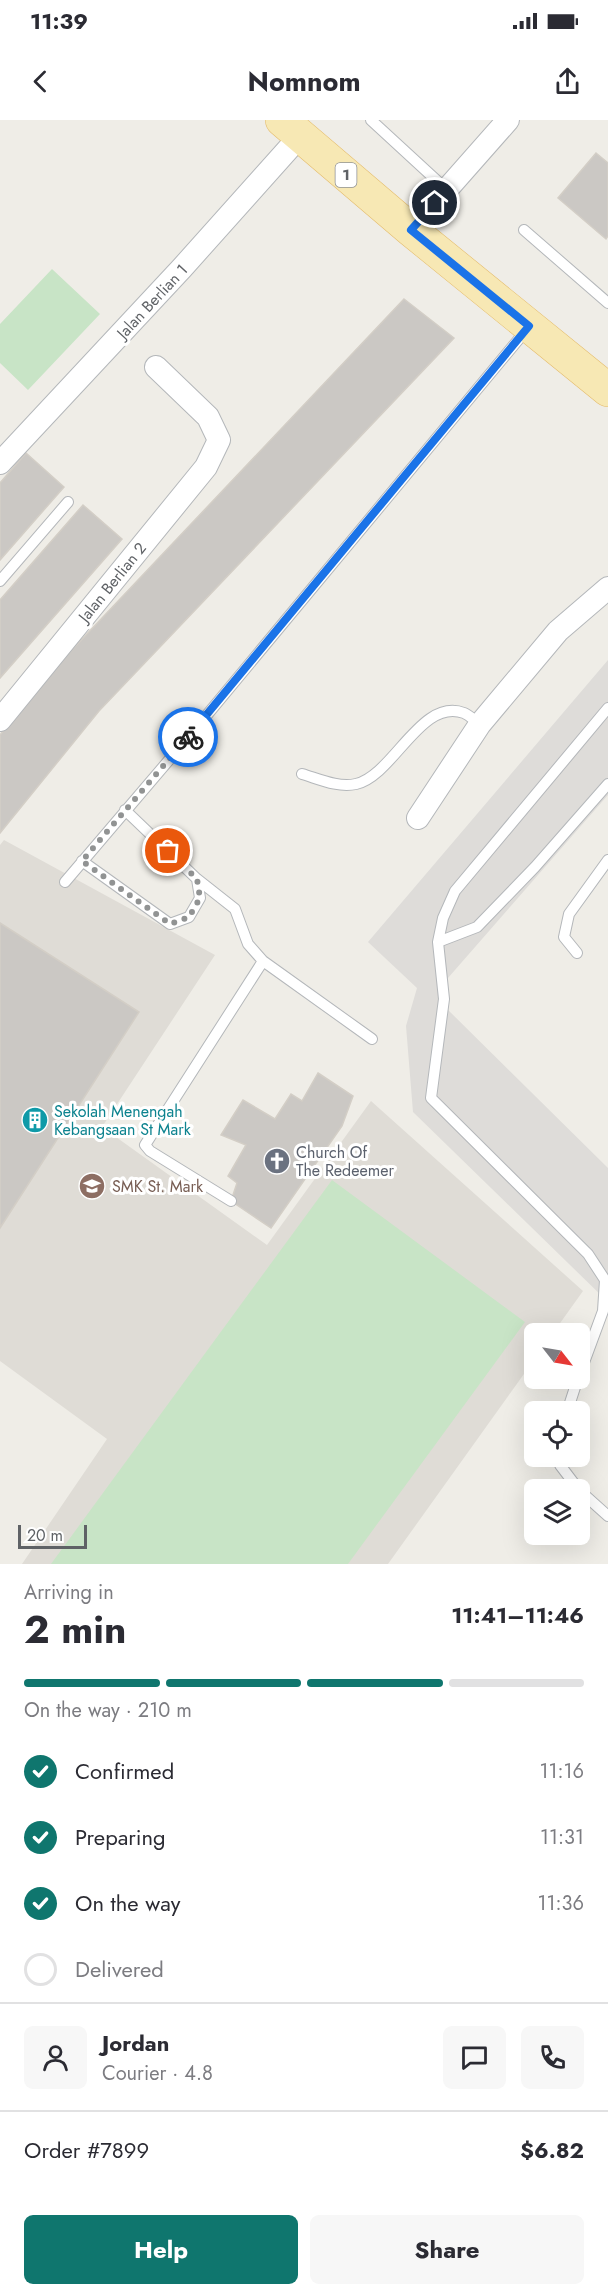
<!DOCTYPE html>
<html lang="en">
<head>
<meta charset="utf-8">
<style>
  :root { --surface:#fff; --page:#f7f7f7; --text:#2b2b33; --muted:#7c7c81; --line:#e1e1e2; --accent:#0f766e }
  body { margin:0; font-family:Jost,sans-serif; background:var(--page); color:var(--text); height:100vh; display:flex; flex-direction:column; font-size:22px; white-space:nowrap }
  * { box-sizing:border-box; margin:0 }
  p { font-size:20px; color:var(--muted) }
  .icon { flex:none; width:33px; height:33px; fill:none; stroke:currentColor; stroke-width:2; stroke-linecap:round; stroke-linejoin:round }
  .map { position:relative; height:1444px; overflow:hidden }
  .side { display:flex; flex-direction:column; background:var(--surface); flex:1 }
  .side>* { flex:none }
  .needle { width:39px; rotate:121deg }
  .controls { position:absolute; left:524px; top:1203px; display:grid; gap:12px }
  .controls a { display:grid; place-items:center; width:66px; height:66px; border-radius:9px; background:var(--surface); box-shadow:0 6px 24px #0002; font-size:30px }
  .scale { position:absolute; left:18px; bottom:15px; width:69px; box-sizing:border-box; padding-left:6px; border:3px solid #5f6266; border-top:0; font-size:16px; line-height:21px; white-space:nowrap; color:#5f6266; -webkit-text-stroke:4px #fff; paint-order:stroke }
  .pin { position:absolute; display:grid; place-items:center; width:51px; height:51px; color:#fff; margin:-26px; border:3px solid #fff; border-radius:50%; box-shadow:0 2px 6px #0007 }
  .courier { position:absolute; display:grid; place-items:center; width:60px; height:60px; margin:-30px; border:4px solid #1a73e8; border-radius:50%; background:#fff; color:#222; box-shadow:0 2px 8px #0007 }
  .head em { font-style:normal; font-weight:700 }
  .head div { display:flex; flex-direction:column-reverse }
  .head { display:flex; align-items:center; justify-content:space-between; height:102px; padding:0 24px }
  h1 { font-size:39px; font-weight:700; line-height:45px }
  .bar { display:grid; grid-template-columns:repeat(4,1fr); gap:9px 6px; align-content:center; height:72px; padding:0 24px }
  .bar i { height:8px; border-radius:4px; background:var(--line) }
  .bar .selected { background:var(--accent) }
  .bar p { grid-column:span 4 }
  .line { display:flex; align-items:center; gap:15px; padding:0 24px; border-top:2px solid var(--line) }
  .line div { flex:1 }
  .round { display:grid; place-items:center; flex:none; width:63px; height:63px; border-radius:9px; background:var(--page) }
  ol { padding:0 24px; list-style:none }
  li { display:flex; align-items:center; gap:18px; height:66px }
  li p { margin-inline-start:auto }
  li .icon { padding:6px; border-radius:50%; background:var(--accent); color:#fff; stroke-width:4 }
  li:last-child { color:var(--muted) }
  li i { width:33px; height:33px; border:3px solid var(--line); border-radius:50% }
  .button { display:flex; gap:12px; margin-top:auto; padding:12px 24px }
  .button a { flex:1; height:69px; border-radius:9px; background:var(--accent); color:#fff; font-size:24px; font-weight:700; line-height:69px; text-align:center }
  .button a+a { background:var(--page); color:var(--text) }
  .status { display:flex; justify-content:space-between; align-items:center; height:42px; padding:0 30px; background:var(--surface); direction:ltr }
  .status svg { height:16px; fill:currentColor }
  header { display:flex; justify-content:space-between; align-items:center; height:78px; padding:0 24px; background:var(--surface); font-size:27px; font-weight:700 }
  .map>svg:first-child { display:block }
  .industrial { fill:#dedcd9 }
  .education { fill:#dfdcd6 }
  .green { fill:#c8e4c6 }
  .building { fill:#cbc8c4; stroke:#d3cec6; stroke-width:1.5 }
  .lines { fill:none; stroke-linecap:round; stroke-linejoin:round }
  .lane-casing { stroke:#b4b7ba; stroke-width:12 }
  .street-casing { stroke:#b4b7ba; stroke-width:24 }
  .primary-casing { stroke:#e4bb6b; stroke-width:34 }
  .lane { stroke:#fff; stroke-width:10 }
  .street { stroke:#fff; stroke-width:22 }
  .primary { stroke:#f7e8b4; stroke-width:33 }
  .done { stroke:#919393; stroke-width:6; stroke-dasharray:0 10.8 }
  .route { stroke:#1a73e8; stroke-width:8 }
  .labels { text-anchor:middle; stroke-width:6; stroke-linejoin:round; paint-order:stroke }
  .shield { fill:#fff; stroke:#8f9194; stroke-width:1.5 }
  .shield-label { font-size:15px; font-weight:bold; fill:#5f6266 }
  .street-label { font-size:16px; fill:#5f6266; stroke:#fff }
  .culture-label { font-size:16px; fill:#0d838f; stroke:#fff; text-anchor:start }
  .worship-label { font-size:16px; fill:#5b616d; stroke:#fff; text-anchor:start }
  .education-label { font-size:16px; fill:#785e54; stroke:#fff; text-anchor:start }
</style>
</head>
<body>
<div class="status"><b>11:39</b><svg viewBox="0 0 49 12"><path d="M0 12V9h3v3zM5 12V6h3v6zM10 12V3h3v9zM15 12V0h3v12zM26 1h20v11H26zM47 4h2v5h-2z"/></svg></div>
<header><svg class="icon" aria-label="back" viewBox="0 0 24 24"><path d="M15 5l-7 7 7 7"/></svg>Nomnom<svg class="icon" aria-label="share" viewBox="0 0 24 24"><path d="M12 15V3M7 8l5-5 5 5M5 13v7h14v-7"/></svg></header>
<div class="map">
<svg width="608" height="1444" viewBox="0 0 608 1444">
  <rect width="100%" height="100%" fill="#efede7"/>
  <!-- industrial -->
  <path class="industrial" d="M608 540V675L441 866 442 884 608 1048V1182L413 992 406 906 417 868 368 822Z"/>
  <!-- education -->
  <path class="education" d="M4 720 215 835 102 1007 267 1125 371 981 583 1171 553 1213 534 1214V1240L388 1444H22L107 1319 0 1241V725Z"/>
  <!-- green -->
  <path class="green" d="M52 149 100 194 28 270 0 243V204Z
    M332 1060 525 1202 348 1444H51Z"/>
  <!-- building -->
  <path class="building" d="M596 33 608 43V116L606 119 558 78Z
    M404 179 454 218 99 591 0 713V615L50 553Z
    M26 333 64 367 0 440V363Z
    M83 385 122 419 0 558V480Z
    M0 803 139 892 0 1108Z
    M318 953 353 976 342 1006 271 1108 231 1081 237 1063 228 1056 246 1025 221 1015 243 980 275 999 291 974 302 981Z"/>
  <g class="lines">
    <defs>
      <path id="lane" d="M371 0 447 70
        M524 110 608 183
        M0 461 68 382
        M302 654C319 659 338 668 356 664 394 655 421 577 464 593 469 595 475 601 480 604
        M125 690 197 759 235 789 248 824 263 841 372 919
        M82 741 170 804 189 797 200 778 197 759
        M65 762 192 613 528 208
        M438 822 477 807 535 747 608 664
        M577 833 564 817 569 794 608 740
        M231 1081 150 1031 145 1025 263 841
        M579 1256 603 1191 605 1160 588 1134 431 978 444 879 438 822 443 798 455 771 608 588
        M567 1292 578 1258
        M561 1336 560 1345 579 1370
        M579 1370 608 1396"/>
      <path id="street" d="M411 110 508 0
        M0 343 182 148 300 16
        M0 600 206 347 219 320 208 297 156 247
        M418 698 480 604 558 511 608 468"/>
      <path id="primary" d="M282 0 411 110 608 270"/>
    </defs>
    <!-- lane casing -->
    <use href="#lane" class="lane-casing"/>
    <!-- street casing -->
    <use href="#street" class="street-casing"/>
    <!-- primary casing -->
    <use href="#primary" class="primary-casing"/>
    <!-- lane -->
    <use href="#lane" class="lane"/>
    <!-- street -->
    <use href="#street" class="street"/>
    <!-- primary -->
    <use href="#primary" class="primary"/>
  </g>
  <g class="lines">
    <!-- done -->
    <path class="done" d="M168 731 197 759 200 778 189 797 170 804 82 741 188 617"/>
    <!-- route -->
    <path class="route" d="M188 617 529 206 411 110 435 83"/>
  </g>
  <!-- icons -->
  <defs>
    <symbol id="building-disc" viewBox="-11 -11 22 22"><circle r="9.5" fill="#0f9aa8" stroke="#fff"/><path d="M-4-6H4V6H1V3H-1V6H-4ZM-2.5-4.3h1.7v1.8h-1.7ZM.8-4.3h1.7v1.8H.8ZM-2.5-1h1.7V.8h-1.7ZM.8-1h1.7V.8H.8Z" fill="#fff"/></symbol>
    <symbol id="church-disc" viewBox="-11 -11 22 22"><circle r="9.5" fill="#6b7280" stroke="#fff"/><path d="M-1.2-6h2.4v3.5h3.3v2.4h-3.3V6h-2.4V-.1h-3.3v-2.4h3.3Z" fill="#fff"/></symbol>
    <symbol id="school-disc" viewBox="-11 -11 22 22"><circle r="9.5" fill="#8d6e63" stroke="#fff"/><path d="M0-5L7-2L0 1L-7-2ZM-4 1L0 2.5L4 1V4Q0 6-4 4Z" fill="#fff"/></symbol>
  </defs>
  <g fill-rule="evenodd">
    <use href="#building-disc" x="20" y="985" width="30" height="30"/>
    <use href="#church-disc" x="262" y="1026" width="30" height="30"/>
    <use href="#school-disc" x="77" y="1051" width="30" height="30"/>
  </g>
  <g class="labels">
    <!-- shield labels -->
    <rect class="shield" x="335.5" y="43" width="21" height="24" rx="4.5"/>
    <g class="shield-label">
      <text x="346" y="60">1</text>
    </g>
    <!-- street labels -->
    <g class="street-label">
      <text transform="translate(152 181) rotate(-47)" y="6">Jalan Berlian 1</text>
      <text transform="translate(112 462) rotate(-51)" y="6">Jalan Berlian 2</text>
    </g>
    <!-- culture labels -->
    <g class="culture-label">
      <text x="54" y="997">Sekolah Menengah<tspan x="54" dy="18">Kebangsaan St Mark</tspan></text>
    </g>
    <!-- worship labels -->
    <g class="worship-label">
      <text x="296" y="1038">Church Of<tspan x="296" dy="18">The Redeemer</tspan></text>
    </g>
    <!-- education labels -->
    <g class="education-label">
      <text x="112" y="1072">SMK St. Mark</text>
    </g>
  </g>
</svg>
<div class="controls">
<a><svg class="needle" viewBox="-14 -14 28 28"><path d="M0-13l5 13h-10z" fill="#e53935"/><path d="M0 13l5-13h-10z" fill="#7c7c81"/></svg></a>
<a><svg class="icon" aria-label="locate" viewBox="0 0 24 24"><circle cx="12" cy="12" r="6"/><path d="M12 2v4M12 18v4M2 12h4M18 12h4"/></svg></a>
<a><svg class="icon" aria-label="layers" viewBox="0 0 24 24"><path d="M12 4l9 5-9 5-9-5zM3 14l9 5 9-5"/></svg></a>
</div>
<div class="scale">20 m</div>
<div class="pin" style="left:168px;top:731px;background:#ea580c"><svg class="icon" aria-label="bag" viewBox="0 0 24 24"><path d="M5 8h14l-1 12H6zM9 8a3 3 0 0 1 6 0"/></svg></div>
<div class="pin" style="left:435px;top:83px;background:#1f2937"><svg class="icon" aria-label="home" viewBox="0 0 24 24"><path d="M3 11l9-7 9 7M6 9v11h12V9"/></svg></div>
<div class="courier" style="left:188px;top:617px"><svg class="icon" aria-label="bike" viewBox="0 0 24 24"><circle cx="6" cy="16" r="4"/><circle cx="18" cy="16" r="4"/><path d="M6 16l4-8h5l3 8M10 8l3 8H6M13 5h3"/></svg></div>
</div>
<section class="side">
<div class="head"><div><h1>2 min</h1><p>Arriving in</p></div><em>11:41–11:46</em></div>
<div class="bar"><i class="selected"></i><i class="selected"></i><i class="selected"></i><i></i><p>On the way · 210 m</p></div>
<ol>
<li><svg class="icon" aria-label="check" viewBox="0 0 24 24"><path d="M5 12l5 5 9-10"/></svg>Confirmed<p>11:16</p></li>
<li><svg class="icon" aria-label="check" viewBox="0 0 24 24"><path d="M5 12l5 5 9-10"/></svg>Preparing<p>11:31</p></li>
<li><svg class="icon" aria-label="check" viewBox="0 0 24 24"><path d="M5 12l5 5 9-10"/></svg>On the way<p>11:36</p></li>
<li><i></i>Delivered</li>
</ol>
<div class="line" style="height:108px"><a class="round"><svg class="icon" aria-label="person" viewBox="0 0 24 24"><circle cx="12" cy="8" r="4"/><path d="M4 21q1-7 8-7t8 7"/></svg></a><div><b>Jordan</b><p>Courier · 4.8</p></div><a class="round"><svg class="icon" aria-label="chat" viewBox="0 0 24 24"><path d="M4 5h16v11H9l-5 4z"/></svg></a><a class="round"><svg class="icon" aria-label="phone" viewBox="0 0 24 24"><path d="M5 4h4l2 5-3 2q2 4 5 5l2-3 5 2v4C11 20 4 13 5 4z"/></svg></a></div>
<div class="line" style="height:78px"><div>Order #7899</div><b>$6.82</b></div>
<div class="button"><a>Help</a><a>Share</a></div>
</section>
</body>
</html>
